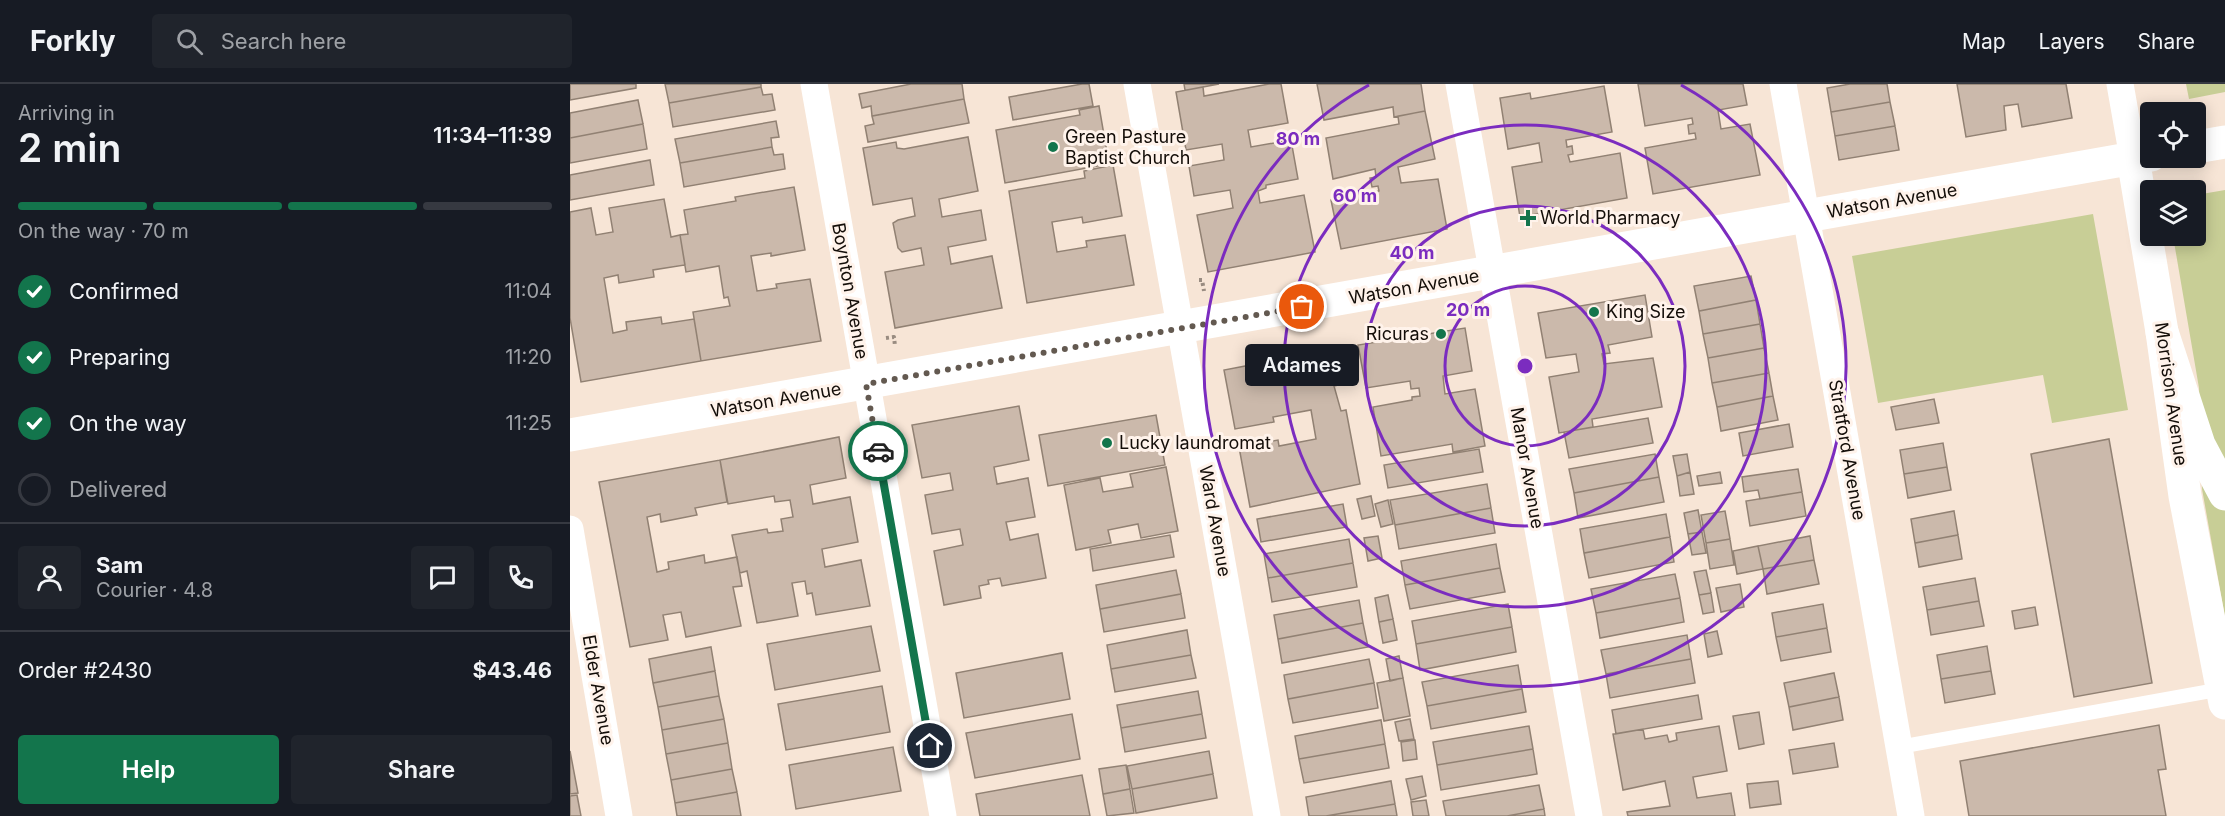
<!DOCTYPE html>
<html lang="en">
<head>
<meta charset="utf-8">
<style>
  :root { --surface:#171b24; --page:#20242c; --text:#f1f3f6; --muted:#9ea1a6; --line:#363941; --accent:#13754c }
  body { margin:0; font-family:Inter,sans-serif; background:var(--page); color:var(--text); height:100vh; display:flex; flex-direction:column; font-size:22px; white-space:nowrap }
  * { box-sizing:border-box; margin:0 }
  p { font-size:20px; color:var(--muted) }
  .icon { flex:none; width:33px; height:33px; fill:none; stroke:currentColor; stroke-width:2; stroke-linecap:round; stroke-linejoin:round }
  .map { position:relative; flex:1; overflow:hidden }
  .panel { display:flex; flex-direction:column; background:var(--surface); width:570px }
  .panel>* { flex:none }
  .fabs { position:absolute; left:1570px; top:18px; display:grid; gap:12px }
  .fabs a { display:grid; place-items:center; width:66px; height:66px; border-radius:6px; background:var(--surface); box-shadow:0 3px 15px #0003; font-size:30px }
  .pin { position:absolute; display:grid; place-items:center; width:51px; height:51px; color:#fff; margin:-26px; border:3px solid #fff; border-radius:50%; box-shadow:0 2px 6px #0007 }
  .courier { position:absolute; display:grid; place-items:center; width:60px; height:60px; margin:-30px; border:4px solid #13754c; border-radius:50%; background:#fff; color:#222; box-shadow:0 2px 8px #0007 }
  .bubble { position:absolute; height:42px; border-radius:6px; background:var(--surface); box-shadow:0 3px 15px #0003; font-size:20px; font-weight:600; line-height:42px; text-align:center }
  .headline em { font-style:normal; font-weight:600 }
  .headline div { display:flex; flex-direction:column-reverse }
  .headline { display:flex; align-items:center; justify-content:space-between; height:102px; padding:0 18px }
  h1 { font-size:39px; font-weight:600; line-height:45px }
  .bar { display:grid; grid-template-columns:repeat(4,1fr); gap:9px 6px; align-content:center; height:72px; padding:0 18px }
  .bar i { height:8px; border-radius:4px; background:var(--line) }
  .bar .current { background:var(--accent) }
  .bar p { grid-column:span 4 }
  .line { display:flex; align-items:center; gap:15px; padding:0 18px; border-top:2px solid var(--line) }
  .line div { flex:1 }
  .round { display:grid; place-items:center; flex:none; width:63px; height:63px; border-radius:6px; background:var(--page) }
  ol { padding:0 18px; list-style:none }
  li { display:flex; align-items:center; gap:18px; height:66px }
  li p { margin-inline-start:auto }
  li .icon { padding:6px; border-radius:50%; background:var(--accent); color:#fff; stroke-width:4 }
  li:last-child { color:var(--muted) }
  li i { width:33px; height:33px; border:3px solid var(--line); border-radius:50% }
  .cta { display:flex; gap:12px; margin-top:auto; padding:12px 18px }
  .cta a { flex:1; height:69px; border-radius:6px; background:var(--accent); color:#fff; font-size:24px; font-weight:600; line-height:69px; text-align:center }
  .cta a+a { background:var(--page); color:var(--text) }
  header { display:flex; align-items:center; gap:36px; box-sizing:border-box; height:84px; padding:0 30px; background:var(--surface); border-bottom:2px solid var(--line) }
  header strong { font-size:28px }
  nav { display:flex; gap:33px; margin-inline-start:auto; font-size:21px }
  .search { width:420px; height:54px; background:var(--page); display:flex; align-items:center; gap:15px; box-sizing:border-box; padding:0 21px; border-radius:6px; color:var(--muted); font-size:22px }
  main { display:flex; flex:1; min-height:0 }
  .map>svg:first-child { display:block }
  .green { fill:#c8ce96 }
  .building { fill:#cbb9ab; stroke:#918173; stroke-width:1.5 }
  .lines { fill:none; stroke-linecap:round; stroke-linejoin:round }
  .path { stroke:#998c81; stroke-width:4; stroke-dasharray:3 3; stroke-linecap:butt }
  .lane { stroke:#fff; stroke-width:14 }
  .street { stroke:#fff; stroke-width:27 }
  .secondary { stroke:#fff; stroke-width:33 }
  .highway { stroke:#fff; stroke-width:33 }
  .done { stroke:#635950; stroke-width:6; stroke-dasharray:0 10.8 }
  .route { stroke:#13754c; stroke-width:8 }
  .ring { fill:none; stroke:#7b2cbf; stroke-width:3 }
  .poi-dot { fill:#13754c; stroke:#fff3eb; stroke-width:2 }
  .labels { text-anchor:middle; stroke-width:6; stroke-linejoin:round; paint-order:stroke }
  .poi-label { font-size:18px; fill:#130d08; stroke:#fff3eb; text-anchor:start }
  .street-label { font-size:18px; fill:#130d08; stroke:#fff3eb }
  .centre { fill:#7b2cbf; stroke:#fff3eb; stroke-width:3 }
  .ring-label { font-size:18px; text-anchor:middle; font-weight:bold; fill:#7b2cbf; stroke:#fff3eb; stroke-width:6; stroke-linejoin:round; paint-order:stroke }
</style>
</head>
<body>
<header>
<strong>Forkly</strong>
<div class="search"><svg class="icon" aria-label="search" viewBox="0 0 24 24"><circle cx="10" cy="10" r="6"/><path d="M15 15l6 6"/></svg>Search here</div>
<nav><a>Map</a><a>Layers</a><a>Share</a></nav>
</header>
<main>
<section class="panel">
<div class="headline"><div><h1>2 min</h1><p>Arriving in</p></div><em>11:34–11:39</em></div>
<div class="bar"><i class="current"></i><i class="current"></i><i class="current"></i><i></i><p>On the way · 70 m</p></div>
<ol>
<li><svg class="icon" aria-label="check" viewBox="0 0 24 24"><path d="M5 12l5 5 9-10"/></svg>Confirmed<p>11:04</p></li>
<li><svg class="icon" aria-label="check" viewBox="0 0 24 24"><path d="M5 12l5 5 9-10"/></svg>Preparing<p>11:20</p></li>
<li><svg class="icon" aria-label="check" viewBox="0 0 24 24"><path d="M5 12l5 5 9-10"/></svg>On the way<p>11:25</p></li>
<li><i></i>Delivered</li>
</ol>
<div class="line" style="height:108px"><a class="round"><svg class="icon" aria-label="person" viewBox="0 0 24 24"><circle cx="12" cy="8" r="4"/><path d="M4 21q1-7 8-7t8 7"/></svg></a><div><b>Sam</b><p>Courier · 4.8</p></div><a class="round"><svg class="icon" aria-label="chat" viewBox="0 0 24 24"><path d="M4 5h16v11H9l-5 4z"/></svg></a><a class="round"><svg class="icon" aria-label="phone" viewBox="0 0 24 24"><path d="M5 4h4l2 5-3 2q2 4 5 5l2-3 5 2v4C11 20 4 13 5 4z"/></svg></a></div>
<div class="line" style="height:78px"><div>Order #2430</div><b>$43.46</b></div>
<div class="cta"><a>Help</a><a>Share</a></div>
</section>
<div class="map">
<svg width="1655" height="732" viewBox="0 0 1655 732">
  <rect width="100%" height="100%" fill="#f7e5d6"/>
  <!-- green -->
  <path class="green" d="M1616 0H1655V8L1619 15Z
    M1655 106V533L1632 405 1629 304 1603 152H1626V111Z
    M1523 130 1558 326 1482 339 1473 291 1308 319 1282 172Z"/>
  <!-- building -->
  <path class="building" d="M0 0H66V4L0 16Z
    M95 0H191V3L99 19Z
    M341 0H392L394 15 302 32 301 22 292 24 289 10Z
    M512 0H519L523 22 443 36 439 13Z
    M614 0H649L617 6H615Z
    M699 0H711L718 39 678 46 681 63 721 56 728 95 696 101V104L688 107 690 119 734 111 745 168 638 188 627 131 663 124 660 106 624 112 619 82 654 76 652 60 616 66 606 8 633 3 634 12Z
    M747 0H851L855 27 824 33 823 23 754 36Z
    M1068 0H1173L1177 21 1148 26 1151 45 1180 40 1190 91 1083 110 1075 64 1126 55 1125 49 1119 50 1118 41 1123 40 1122 34 1075 42Z
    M1280 0H1317L1320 18 1261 28 1257 4Z
    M1387 0H1496L1502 34 1452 43 1448 20 1434 22 1436 46 1396 53Z
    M1034 2 1042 48 996 56 997 63 1002 62 1003 70 998 71 1000 78 1050 69 1057 114 950 133 942 83 972 78 969 59 938 65 930 14 960 9 961 15Z
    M191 3 193 11 202 10 205 26 103 43 99 19Z
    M394 15 399 39 298 58 295 42 304 40 302 32Z
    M68 16 73 40 0 54V29Z
    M1320 18 1325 42 1265 52 1261 28Z
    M529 22 539 80 435 99 426 46 510 31 509 26Z
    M855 27 865 75 828 83 831 99 868 95 877 145 771 165 761 116 809 107 808 102 802 103 800 94 806 93 805 85 763 95 756 54 829 40 828 32Z
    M206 37 209 53 201 54 202 63 110 79 105 55Z
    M73 40 77 65 0 79V54Z
    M1325 42 1329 66 1269 76 1265 52Z
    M398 53 408 107 369 115 372 133 411 126 416 156 378 163 381 180 422 172 432 224 325 244 315 188 354 181 351 164 332 168 328 164 323 139 328 136 345 132 342 114 303 121 293 64 326 58 327 64 334 65Z
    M202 63 204 71 213 70 215 85 114 103 110 79Z
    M80 76 84 101 0 116V91Z
    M543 81 552 132 513 139 512 133 482 138 487 168 517 163 516 157 555 151 564 201 457 219 439 107 515 94 514 87Z
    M224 103 235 166 201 172V169L181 172 187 207 207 204 206 200 240 195 251 257 131 277 123 228 160 222 158 213 154 214 149 182 116 188 110 151 118 150 114 126 166 117 165 113Z
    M94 115 101 153 110 151 115 181 83 186 84 193 49 199 48 191 34 194 43 249 57 246 56 238 91 233 92 240 124 235 131 277 11 298 0 234V128L21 124 26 151 43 148 39 124Z
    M1181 192 1186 216 1129 227 1124 202Z
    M1075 211 1082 253 1038 261 1040 269 1032 270 1034 280 1083 274 1092 323 1022 335 1023 343 989 349 979 293 1009 288 1006 270 976 274 968 229Z
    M1186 216 1190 240 1133 250 1129 227Z
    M1190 240 1194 264 1138 274 1133 250Z
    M895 244 902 287 873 292 875 310 905 305 915 362 883 368 882 360 811 372 803 323 842 316V313L850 312 849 304 841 305 840 297 796 304 788 261Z
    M775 263 781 298 764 302 771 327 776 326 790 400 680 423 669 363 708 356 709 362 746 355 741 326 703 333 704 338 665 345 654 286Z
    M1194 264 1199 289 1142 299 1138 274Z
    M1199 289 1203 312 1147 323 1142 299Z
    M1203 312 1208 336 1151 347 1147 323Z
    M1364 315 1369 339 1326 346 1321 323Z
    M449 322 459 376 424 383 427 400 458 394 465 433 436 438 440 456 468 450 476 494 432 502 430 494 418 496 419 500 409 502 411 514 374 521 364 467 393 461 390 445 362 450 355 411 383 406 380 389 352 394 342 341Z
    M586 331 595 381 478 402 469 351Z
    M1078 334 1083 359 999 374 994 348Z
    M1219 340 1223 363 1173 372 1169 349Z
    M269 353 276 394 240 401 243 420 280 413 288 458 252 465 255 483 291 476 300 522 246 531 242 509 237 510 235 497 222 499 228 532 187 539 177 487 170 489 162 451 197 445 198 449 213 447 211 435 223 433 220 416 205 418 204 412 158 420 150 376Z
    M1539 355 1582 599 1504 613 1461 370Z
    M1373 359 1377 383 1334 390 1330 366Z
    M909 365 913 388 818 404 814 381Z
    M1085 370 1089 393 1004 409 999 385Z
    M1117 370 1120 388 1107 392 1103 372Z
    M150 376 157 418 125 424 127 431 91 438 90 430 77 433 87 488 99 485 98 478 134 471 135 479 167 473 172 502 163 503 171 542 116 553 111 528 93 531 98 556 60 563 29 398Z
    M596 383 608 447 571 454 568 440 538 446 541 459 506 466 494 401 530 394 533 408 563 403 560 390Z
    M1377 383 1381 406 1338 414 1334 390Z
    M1228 385 1232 408 1190 415 1188 406 1174 408 1172 393Z
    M1120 388 1124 410 1110 412 1107 392Z
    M1150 388 1152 399 1129 402 1127 392Z
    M1089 393 1094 418 1008 434 1004 409Z
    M917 400 921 424 825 441 820 416Z
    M1232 408 1236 432 1180 442 1176 417Z
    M801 412 805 432 792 435 787 415Z
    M818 416 823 440 811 443 805 420Z
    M773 420 777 443 691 458 687 435Z
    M921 424 925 449 829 465 825 441Z
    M1128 426 1132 448 1118 450 1114 429Z
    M1155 427 1160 455 1136 459 1131 431Z
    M1384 427 1388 451 1345 459 1341 435Z
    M1096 430 1100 453 1014 469 1010 445Z
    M1132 448 1136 469 1122 471 1118 450Z
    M600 451 604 473 523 487 520 465Z
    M1388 451 1392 475 1349 483 1345 459Z
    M808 452 812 474 798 477 794 454Z
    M1240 452 1244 476 1193 485 1188 462Z
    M1100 453 1104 478 1019 494 1014 469Z
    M779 455 783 479 698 494 694 470Z
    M1160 455 1164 481 1140 485 1136 459Z
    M926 460 930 484 835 501 831 477Z
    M1188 462 1193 485 1167 490 1163 467Z
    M1244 476 1249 500 1197 510 1193 485Z
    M783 479 787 503 702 518 698 494Z
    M930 484 935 508 840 525 835 501Z
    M606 486 611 510 530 525 526 501Z
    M1136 486 1141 509 1129 511 1124 488Z
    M1105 490 1110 514 1026 529 1021 505Z
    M1405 494 1409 517 1357 526 1353 503Z
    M1170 500 1174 523 1151 528 1146 504Z
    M1141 509 1144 528 1133 530 1129 511Z
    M611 510 615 534 534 548 530 525Z
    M818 511 823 535 809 538 805 514Z
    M1110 514 1114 538 1030 554 1026 529Z
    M789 516 793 539 708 555 704 531Z
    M1409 517 1414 542 1361 551 1357 526Z
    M938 520 942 543 846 560 842 537Z
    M1253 520 1257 544 1206 553 1202 529Z
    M1465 523 1468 541 1445 545 1442 527Z
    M823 535 827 556 813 559 809 538Z
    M793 539 798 563 712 579 708 555Z
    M301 542 310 587 205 606 197 560Z
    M942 543 946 568 850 586 846 560Z
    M1257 544 1261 568 1211 577 1206 553Z
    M617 546 621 571 541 585 537 561Z
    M1147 547 1152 570 1138 573 1134 550Z
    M1117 551 1121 575 1036 590 1031 566Z
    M1417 562 1421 587 1371 595 1367 571Z
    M141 563 145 587 83 599 79 575Z
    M492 569 500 615 394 634 386 589Z
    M621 571 626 594 545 608 541 585Z
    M829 572 833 594 820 597 816 575Z
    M799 575 804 599 718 615 714 591Z
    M1121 575 1125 599 1040 614 1036 590Z
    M948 581 952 605 857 622 852 598Z
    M145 587 149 612 88 623 83 599Z
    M1421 587 1425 610 1375 619 1371 595Z
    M1264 589 1269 613 1219 623 1214 599Z
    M833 594 840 632 814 637 807 599Z
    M804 599 808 624 723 639 718 615Z
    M312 602 320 648 216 666 208 620Z
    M952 605 956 628 861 645 857 622Z
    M628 607 632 630 551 644 547 621Z
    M1128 611 1132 635 1046 650 1042 626Z
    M149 612 154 635 92 646 88 623Z
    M1269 613 1273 636 1223 646 1219 623Z
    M1189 628 1194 660 1169 665 1163 632Z
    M502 630 510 675 405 694 396 649Z
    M632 630 636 654 555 668 551 644Z
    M154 635 158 659 96 670 92 646Z
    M840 635 844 655 829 657 825 638Z
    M811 636 815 660 729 675 725 652Z
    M1589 641 1596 685 1588 686 1596 732H1399L1390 677Z
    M959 642 963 665 867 681 863 658Z
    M1149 642 1157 687 1123 693 1127 714 1161 709 1165 732H1058L1057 728 1100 722 1095 697 1053 706 1043 650 1073 645 1075 655 1097 651 1099 658 1107 656 1106 649Z
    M845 656 847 675 833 677 831 658Z
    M158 659 162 685 101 696 96 670Z
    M1264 659 1268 683 1223 690 1219 666Z
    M815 660 819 684 734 699 729 675Z
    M323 663 331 707 226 725 219 681Z
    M963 665 967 690 871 706 867 681Z
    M0 667 8 709 0 710Z
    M639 667 643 690 562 705 557 682Z
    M556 681 560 705 533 710 529 685Z
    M162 685 167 708 105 719 101 696Z
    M643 690 647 714 566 729 562 705Z
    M512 691 520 732H410L406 710Z
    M852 692 856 712 841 716 836 695Z
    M821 697 825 720 756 732H739L736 713Z
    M1208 697 1211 720 1180 724 1177 700Z
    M969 701 974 725 937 732H876L873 717Z
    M560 705 564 729 537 732 533 710Z
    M167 708 171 732H107L105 719Z
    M7 711 11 732H0V712Z
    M856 716 859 732H843L841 718Z
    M825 720 827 732H756Z
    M974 725 975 732H937Z"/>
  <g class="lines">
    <!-- path -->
    <path class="path" d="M629 196H632L634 207
      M316 254 324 253 325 262"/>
    <!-- lane -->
    <path class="lane" d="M1329 663 1652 605"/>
    <!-- street -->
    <path class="street" d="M244 0 373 732
      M567 0 697 732
      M889 0 1019 732
      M1213 0 1341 732
      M1550 0 1563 74
      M0 445 49 732"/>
    <!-- secondary -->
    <path class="secondary" d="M1626 63 1655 58
      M1563 74 1592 248 1615 412 1655 619
      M0 351 1581 71"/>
    <!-- highway -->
    <path class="highway" d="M1592 248 1629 361 1655 410"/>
  </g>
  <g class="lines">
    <!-- done -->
    <path class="done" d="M308 367 296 300 732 223"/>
    <!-- route -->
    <path class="route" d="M308 367 360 662"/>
  </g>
  <!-- distance rings -->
  <g class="ring">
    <circle cx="955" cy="282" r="80"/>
    <circle cx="955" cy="282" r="160"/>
    <circle cx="955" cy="282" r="241"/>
    <path d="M1111 1A321 321 0 1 1 799 1"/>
  </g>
  <!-- markers -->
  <g class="poi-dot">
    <circle cx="483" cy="63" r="6"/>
    <path d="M955 125h6v6h6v6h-6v6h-6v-6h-6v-6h6z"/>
    <circle cx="1024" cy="228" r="6"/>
    <circle cx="871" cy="250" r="6"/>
    <circle cx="537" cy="359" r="6"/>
  </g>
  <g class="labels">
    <!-- poi labels -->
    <g class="poi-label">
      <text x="495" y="59">Green Pasture<tspan x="495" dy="21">Baptist Church</tspan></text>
      <text x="970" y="140">World Pharmacy</text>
      <text x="1036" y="234">King Size</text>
      <text x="859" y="256" text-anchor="end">Ricuras</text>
      <text x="549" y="365">Lucky laundromat</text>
    </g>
    <!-- street labels -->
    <g class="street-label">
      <text transform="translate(1322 117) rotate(-10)" y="6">Watson Avenue</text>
      <text transform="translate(844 203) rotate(-10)" y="6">Watson Avenue</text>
      <text transform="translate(280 207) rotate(80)" y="6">Boynton Avenue</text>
      <text transform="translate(1601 310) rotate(82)" y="6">Morrison Avenue</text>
      <text transform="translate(206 316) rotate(-10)" y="6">Watson Avenue</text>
      <text transform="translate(1277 366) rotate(80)" y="6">Stratford Avenue</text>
      <text transform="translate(957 384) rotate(80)" y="6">Manor Avenue</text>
      <text transform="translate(645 437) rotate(80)" y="6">Ward Avenue</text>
      <text transform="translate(28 606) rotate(80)" y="6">Elder Avenue</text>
    </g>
  </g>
  <circle cx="955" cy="282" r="9" class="centre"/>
  <g class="ring-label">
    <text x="728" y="61">80 m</text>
    <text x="785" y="118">60 m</text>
    <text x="842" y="175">40 m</text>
    <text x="898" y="232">20 m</text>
  </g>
</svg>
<div class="fabs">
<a><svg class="icon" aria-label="locate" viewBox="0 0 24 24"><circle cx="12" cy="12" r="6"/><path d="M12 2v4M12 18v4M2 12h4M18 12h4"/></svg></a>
<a><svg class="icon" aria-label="layers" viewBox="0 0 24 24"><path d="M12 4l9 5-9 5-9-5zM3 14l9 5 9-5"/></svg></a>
</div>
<div class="pin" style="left:732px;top:223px;background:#ea580c"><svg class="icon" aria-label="bag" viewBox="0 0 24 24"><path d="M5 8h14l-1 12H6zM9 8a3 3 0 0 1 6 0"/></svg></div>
<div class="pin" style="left:360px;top:662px;background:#1f2937"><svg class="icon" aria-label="home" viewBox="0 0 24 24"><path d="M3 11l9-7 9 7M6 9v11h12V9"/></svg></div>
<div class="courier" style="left:308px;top:367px"><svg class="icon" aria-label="car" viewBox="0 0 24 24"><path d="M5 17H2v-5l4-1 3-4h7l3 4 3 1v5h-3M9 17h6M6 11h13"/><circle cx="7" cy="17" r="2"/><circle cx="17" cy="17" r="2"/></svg></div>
<div class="bubble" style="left:675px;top:260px;width:114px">Adames</div>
</div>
</main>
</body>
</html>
